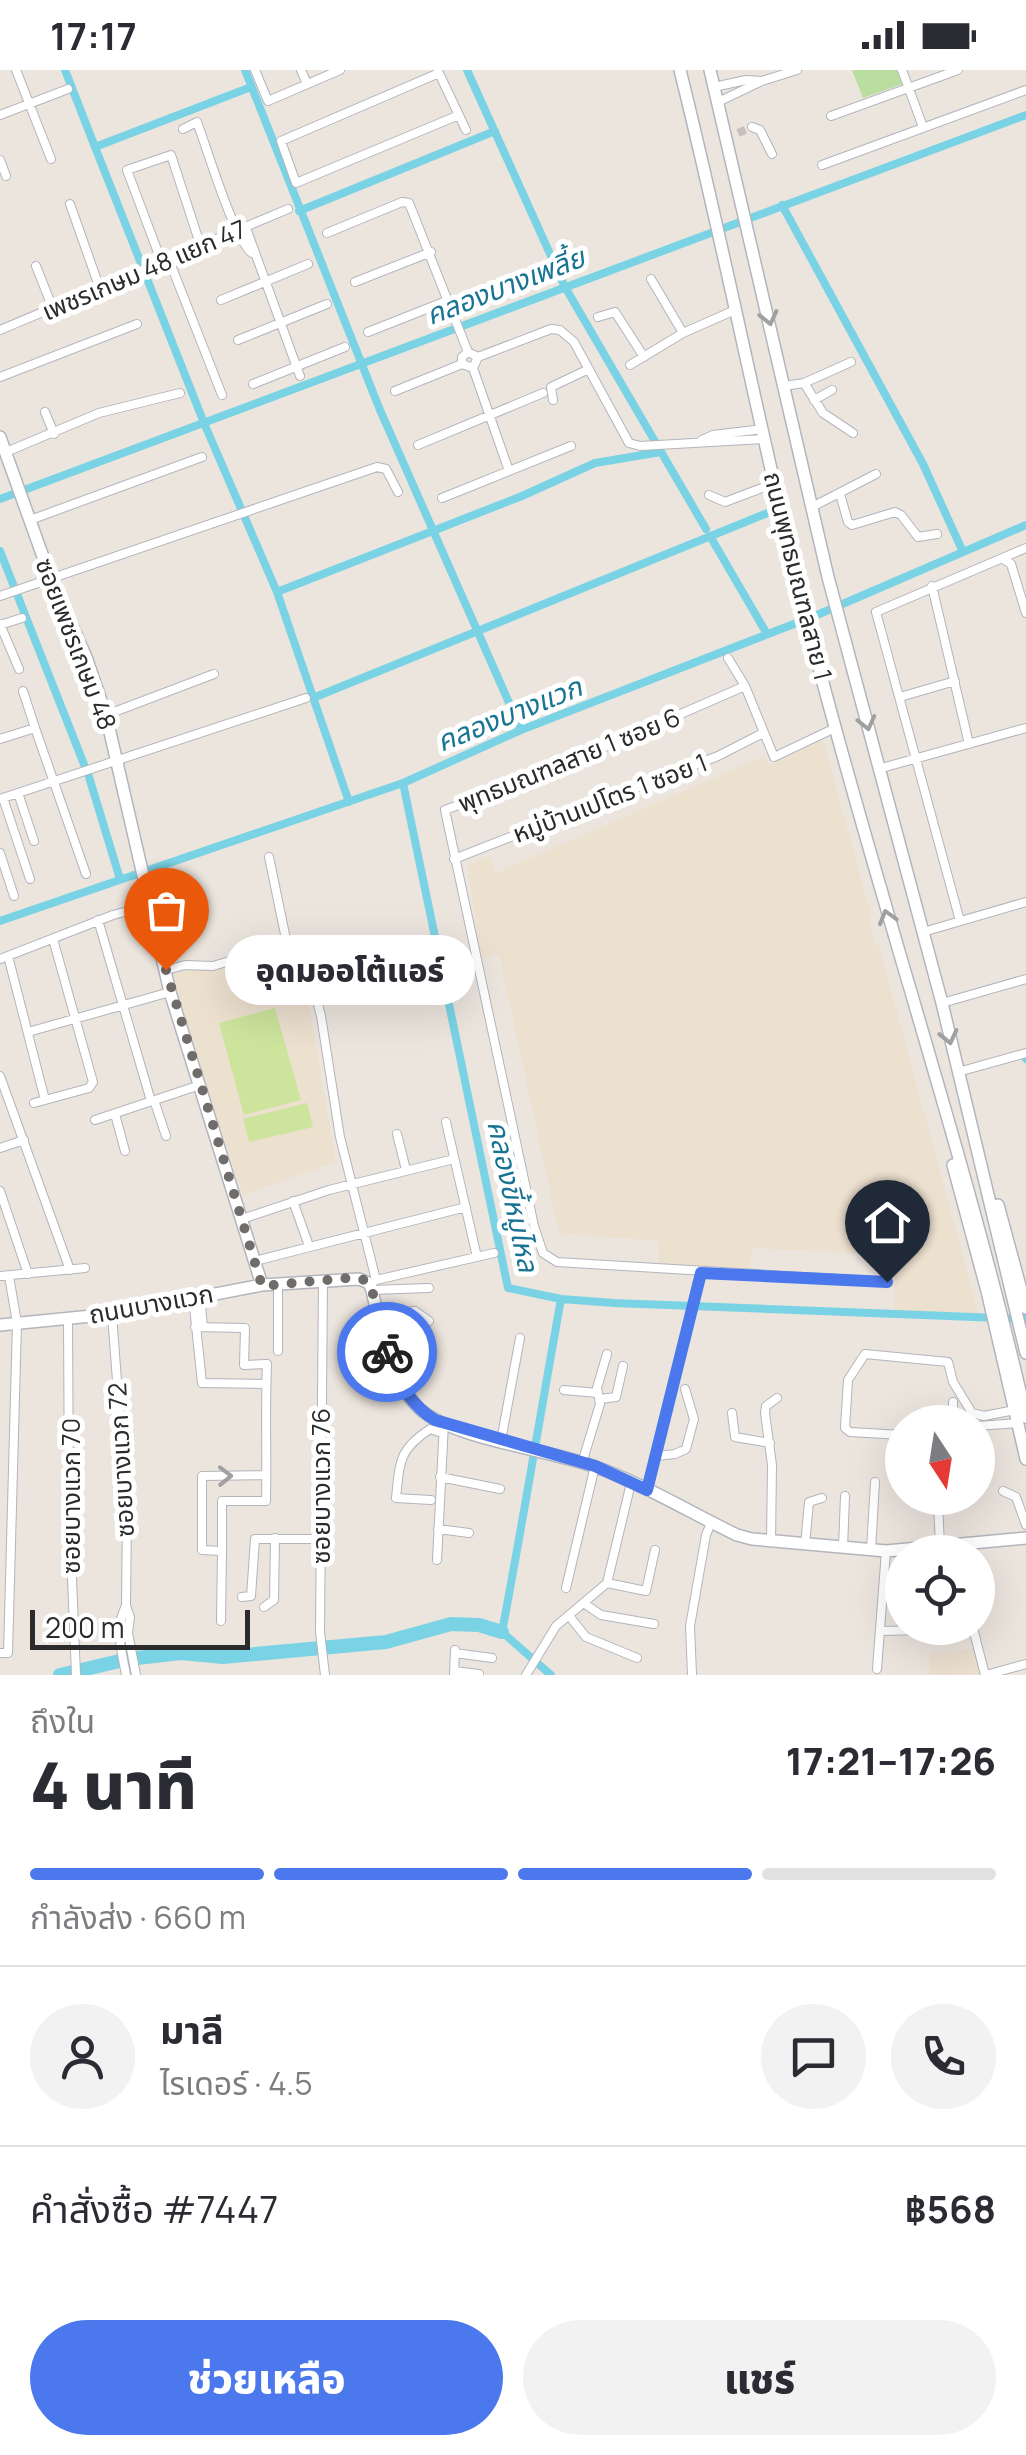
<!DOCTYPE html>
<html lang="th">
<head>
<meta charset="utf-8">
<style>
  :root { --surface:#fff; --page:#f2f2f3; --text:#2b2b33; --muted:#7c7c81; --line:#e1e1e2; --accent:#4b78ec }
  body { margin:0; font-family:Manrope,"Noto Sans Thai",sans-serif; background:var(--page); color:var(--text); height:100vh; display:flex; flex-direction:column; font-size:38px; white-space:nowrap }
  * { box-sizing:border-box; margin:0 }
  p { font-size:32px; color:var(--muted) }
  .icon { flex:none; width:55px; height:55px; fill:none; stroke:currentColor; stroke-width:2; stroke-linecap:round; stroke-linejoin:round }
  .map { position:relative; height:1605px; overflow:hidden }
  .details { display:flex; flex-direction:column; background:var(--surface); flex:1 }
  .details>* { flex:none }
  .needle { width:65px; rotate:168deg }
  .tools { position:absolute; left:885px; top:1335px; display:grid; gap:20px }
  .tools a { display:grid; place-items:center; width:110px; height:110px; border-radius:50%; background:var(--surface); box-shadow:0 10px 40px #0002; font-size:50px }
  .scale { position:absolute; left:30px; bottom:25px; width:220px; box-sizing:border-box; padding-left:10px; border:5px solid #2b2b2b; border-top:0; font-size:28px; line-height:35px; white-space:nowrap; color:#2b2b2b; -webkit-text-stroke:8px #fff; paint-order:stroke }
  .pin { position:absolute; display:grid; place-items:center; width:85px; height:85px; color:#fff; margin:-102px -42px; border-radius:50% 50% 50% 0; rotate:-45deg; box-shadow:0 0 10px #0007 }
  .pin .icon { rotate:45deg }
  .courier { position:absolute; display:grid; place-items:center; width:100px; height:100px; margin:-50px; border:8px solid #4b78ec; border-radius:50%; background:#fff; color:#222; box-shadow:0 2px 12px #0007 }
  .bubble { position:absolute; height:70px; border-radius:35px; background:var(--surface); box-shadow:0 10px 40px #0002; font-size:32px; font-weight:800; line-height:70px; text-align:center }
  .headline em { font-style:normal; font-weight:800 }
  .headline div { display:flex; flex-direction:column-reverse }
  .headline { display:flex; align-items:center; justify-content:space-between; height:170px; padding:0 30px }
  h1 { font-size:65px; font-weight:800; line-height:75px }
  .bar { display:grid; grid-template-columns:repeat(4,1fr); gap:15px 10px; align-content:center; height:120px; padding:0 30px }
  .bar i { height:12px; border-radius:8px; background:var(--line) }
  .bar .selected { background:var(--accent) }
  .bar p { grid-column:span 4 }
  .line { display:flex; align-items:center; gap:25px; padding:0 30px; border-top:2px solid var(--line) }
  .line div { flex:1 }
  .round { display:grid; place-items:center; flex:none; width:105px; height:105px; border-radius:52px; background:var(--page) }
  .button { display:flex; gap:20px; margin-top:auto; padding:20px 30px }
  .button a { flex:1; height:115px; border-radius:60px; background:var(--accent); color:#fff; font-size:40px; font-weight:800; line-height:115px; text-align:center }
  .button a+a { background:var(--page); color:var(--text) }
  .status { display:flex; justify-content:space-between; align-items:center; height:70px; padding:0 50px; background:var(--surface); direction:ltr }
  .status svg { height:28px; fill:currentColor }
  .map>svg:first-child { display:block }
  .education { fill:#ece0cf }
  .green { fill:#bade9f }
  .pitch { fill:#cce49c }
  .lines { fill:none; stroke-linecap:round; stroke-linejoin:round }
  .canal { stroke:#7ad3e5; stroke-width:8 }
  .river { stroke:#7ad3e5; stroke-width:14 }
  .street-tunnel { stroke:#c5c0ba; stroke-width:8; stroke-dasharray:8 4; stroke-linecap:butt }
  .street-casing { stroke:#b2b5bd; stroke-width:10 }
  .secondary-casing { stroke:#b2b5bd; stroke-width:14 }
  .street { stroke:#fff; stroke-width:8 }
  .secondary { stroke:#fff; stroke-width:11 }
  .oneway { stroke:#a0a0a0 }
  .done { stroke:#6f6c6a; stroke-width:10; stroke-dasharray:0 18 }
  .route { stroke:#4b78ec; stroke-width:12 }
  .labels { text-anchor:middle; stroke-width:10; stroke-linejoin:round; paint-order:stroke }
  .street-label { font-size:25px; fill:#2b2b2b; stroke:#fff }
  .water-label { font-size:28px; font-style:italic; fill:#187492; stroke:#fff }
</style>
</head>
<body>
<div class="status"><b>17:17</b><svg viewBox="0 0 49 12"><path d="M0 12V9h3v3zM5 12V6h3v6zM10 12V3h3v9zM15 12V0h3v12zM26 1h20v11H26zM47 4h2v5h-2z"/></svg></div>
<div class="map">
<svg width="1026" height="1605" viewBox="0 0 1026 1605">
  <rect width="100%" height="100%" fill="#ece5de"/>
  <!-- education -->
  <path class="education" d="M823 670 871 845 869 852 874 871 879 876 979 1245 894 1242 895 1185 752 1178 749 1200 659 1194V1171L563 1164 558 1158 499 885 479 888 468 795 489 785 496 803 764 686 769 695Z
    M287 876 302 896 336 1092 243 1125 170 905 190 899 205 901Z
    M978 1578 984 1605H929L930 1584Z"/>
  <!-- green -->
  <path class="green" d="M852 0H897L902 14 863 28Z"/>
  <!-- pitch -->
  <path class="pitch" d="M275 938 301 1030 244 1045 219 953Z
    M307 1033 313 1057 249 1072 243 1049Z"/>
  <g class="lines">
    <!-- canal -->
    <path class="canal" d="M65 0 95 77
      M245 0 380 340 521 660
      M467 0 565 217 706 459
      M251 17 95 77 204 353 277 522 349 732
      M782 135 923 394 963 482
      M299 141 495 61
      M0 429 1026 45
      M710 466 767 564
      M0 481 89 707 120 809
      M277 522 522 426 595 393 661 382
      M313 628 770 442
      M403 713 508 1218 561 1229 614 1233 1026 1249
      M0 851 403 713 521 660 817 545 1026 455
      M1025 987 1026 989
      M551 1605 502 1562C523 1451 541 1340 561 1229"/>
    <!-- river -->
    <path class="river" d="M60 1605 128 1589 181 1583 223 1587 386 1572 451 1554 479 1555 502 1562"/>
    <!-- street-tunnel -->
    <path class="street-tunnel" d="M738 63 752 57"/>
    <defs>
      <path id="street" d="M16 0 51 89
        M255 0 268 31 340 0
        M301 0 307 14
        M902 0 923 57
        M438 1 466 60
        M439 3 281 71 296 113 459 45
        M714 17 746 10 762 11
        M718 32 762 11 797 0
        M0 45 68 19
        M831 46 958 0
        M752 57 760 60 772 84
        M183 59 197 52C207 78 234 170 252 183
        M0 90 6 106
        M822 95 1026 20
        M70 134 100 219
        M246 158 300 306
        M327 163 402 132 409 133 468 282
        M169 190 222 325
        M162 193 127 100 171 85 200 174
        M36 196 53 239
        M651 209 683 263
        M355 212 431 182
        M221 230 308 194
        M598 247 615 242 644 287
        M0 260 288 139
        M368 262 449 230
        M238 270 327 234
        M478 287 468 282 462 287V294L473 298 478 287 551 259 560 260 574 272 629 373 640 376 765 369
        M630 295 683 263 735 240
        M473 298 509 401
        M0 307 137 254
        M804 313 851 292
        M253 314 345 277
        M784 316 804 313 823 343 853 363
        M395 321 462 294
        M553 330 551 317 589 299
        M814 330 832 320
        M45 342 54 364
        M702 370 713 365 763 359
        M418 375 543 323
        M6 382 99 343 180 323
        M840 424 848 452 852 455 895 442 901 445 918 467 937 464
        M709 425 725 432 775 413
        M442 428 571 376
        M812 437 876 404
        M30 450 202 387
        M1003 489 1011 494 1026 543
        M932 516 969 674
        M0 526 377 397 386 399 398 422
        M0 554 19 599
        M0 555 22 548
        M728 588 745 616 774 687 835 658
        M745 616 552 700 445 740 534 1156 543 1183 557 1192 887 1212
        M23 621 35 658
        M900 627 955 611
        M106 645 214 604
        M0 669 35 658 86 804
        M878 699 1026 658
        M18 723 34 771
        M3 728 30 809
        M0 729 306 628
        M0 783 14 826
        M269 787 287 874
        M454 789 718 686 763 663
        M98 850 151 1031
        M960 851 876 542 1026 478
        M923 862 1026 832
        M8 886 45 1030
        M0 889 113 845 150 835
        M166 900 185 895 213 896 293 872 302 874 321 946 340 1067 376 1210 370 1215
        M942 933 1026 909
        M28 962 170 922
        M958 1002 1026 983
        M0 1006 70 1200
        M154 1030 166 1066
        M34 1033 89 1018 93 1012 53 869
        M115 1044 125 1081
        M95 1050 200 1015
        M446 1052 477 1187
        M397 1064 406 1100
        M0 1078 24 1070
        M0 1121 28 1204
        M293 1131 309 1176
        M242 1149 329 1120 454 1089
        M255 1191 466 1137
        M0 1206 85 1198
        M323 1210 320 1562 325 1605
        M376 1210 494 1183
        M372 1220 429 1218
        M200 1226 203 1257
        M193 1227 202 1313 266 1314
        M112 1244 127 1444 126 1536 130 1547 128 1563 136 1605
        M377 1244 415 1241 429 1251
        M68 1248 69 1436 76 1605
        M195 1257 245 1258 244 1295 267 1294C265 1340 267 1386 266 1431H222V1481L202 1480V1406L266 1405
        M278 1281V1214
        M564 1320 598 1323
        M600 1329 616 1327 623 1296
        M732 1343 735 1367 770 1373
        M953 1352V1332
        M978 1356 1018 1353
        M902 1365 850 1362 845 1358 848 1310 865 1284 948 1292 953 1312 972 1343 984 1346 1015 1340
        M501 1371 520 1268
        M656 1386 675 1384 686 1379 694 1349 685 1319
        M582 1393 600 1334 597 1318 607 1284
        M440 1407 500 1419
        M647 1420 701 1203
        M1003 1421 1016 1427 1026 1455
        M431 1430 396 1428C400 1392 398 1380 430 1359L442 1363
        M938 1434 940 1475
        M438 1459 469 1463
        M771 1472 772 1395 765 1343 766 1336 777 1328
        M805 1475 809 1432 822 1428
        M843 1478 845 1426
        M871 1480 875 1412
        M437 1490 444 1353
        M607 1513 646 1521 655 1480
        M566 1518 595 1396
        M242 1527 251 1526 255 1469H320
        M585 1534 601 1545 654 1554
        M126 1536C114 1558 122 1582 126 1605
        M264 1537 274 1530 275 1468
        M570 1547 586 1567 637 1588
        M221 1551 222 1481
        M973 1558 985 1605
        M880 1561 974 1559
        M0 1583H8L17 1253 9 1206
        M455 1583 492 1588
        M877 1599 886 1481
        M454 1601 479 1604
        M454 1605 455 1580
        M526 1605 556 1556 607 1513 631 1413
        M692 1605 690 1556 706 1465 711 1453
        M986 1605 1026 1594"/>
      <path id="secondary" d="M680 0C727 188 763 379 811 567 878 829 966 1084 1026 1347
        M710 0 828 507 942 933 1026 1283
        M0 367 51 509 86 587 106 645 170 922 262 1215
        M953 1095 987 1221 1026 1389
        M998 1135 1026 1238
        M0 1255 112 1244 262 1215 359 1209 369 1213 372 1220C381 1261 388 1309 420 1339 451 1368 549 1380 593 1396 642 1413 689 1442 737 1465L752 1469 886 1481 1026 1468"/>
    </defs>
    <!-- street casing -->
    <use href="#street" class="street-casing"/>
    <!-- secondary casing -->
    <use href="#secondary" class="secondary-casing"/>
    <!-- street -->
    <use href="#street" class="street"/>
    <!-- secondary -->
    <use href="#secondary" class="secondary"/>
  </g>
  <!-- one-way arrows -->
  <defs><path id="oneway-chevron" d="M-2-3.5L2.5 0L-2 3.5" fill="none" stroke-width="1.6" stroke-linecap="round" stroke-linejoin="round" transform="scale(2.5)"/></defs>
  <g class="oneway">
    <use href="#oneway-chevron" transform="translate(769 248) rotate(77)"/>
    <use href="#oneway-chevron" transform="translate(867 653) rotate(76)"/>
    <use href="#oneway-chevron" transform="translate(887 847) rotate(-106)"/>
    <use href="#oneway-chevron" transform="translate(949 967) rotate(77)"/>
    <use href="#oneway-chevron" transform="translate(225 1406) rotate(-1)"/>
  </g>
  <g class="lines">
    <!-- done -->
    <path class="done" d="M166 900 262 1216 348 1208 365 1210 372 1220 387 1282"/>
    <!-- route -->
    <path class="route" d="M387 1282C396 1309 410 1335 435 1350L595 1396 647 1420 701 1203 887 1212"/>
  </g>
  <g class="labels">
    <!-- street labels -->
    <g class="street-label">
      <text transform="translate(144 200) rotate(-23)" y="9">เพชรเกษม 48 แยก 47</text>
      <text transform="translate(798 506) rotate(76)" y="9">ถนนพุทธมณฑลสาย 1</text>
      <text transform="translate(76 574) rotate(69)" y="9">ซอยเพชรเกษม 48</text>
      <text transform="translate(569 690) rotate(-22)" y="9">พุทธมณฑลสาย 1 ซอย 6</text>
      <text transform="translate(610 728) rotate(-21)" y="9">หมู่บ้านเปโตร 1 ซอย 1</text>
      <text transform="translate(151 1234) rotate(-10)" y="9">ถนนบางแวก</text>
      <text transform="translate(121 1390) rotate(-93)" y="9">ซอยบางแวก 72</text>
      <text transform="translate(321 1416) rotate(-90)" y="9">ซอยบางแวก 76</text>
      <text transform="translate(71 1426) rotate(-90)" y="9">ซอยบางแวก 70</text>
    </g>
    <!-- water labels -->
    <g class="water-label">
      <text transform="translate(505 216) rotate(-21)" y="10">คลองบางเพลี้ย</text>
      <text transform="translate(509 644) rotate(-22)" y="10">คลองบางแวก</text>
      <text transform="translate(513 1126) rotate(78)" y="10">คลองขี้หมูไหล</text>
    </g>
  </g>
</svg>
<div class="tools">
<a><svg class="needle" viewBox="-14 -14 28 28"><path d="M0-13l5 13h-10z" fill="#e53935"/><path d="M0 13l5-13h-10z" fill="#7c7c81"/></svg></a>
<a><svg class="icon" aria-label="locate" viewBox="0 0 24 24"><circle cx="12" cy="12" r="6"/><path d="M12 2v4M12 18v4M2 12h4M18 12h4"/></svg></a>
</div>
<div class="scale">200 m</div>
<div class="pin" style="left:166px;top:900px;background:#ea580c"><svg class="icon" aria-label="bag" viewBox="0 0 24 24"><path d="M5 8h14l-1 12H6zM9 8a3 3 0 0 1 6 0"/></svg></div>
<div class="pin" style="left:887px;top:1212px;background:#1f2937"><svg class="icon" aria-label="home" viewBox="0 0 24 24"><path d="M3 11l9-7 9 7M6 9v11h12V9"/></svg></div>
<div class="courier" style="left:387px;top:1282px"><svg class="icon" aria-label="bike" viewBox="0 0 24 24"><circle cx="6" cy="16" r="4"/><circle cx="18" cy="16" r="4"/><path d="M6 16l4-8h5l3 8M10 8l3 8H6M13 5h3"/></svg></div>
<div class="bubble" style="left:225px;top:865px;width:250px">อุดมออโต้แอร์</div>
</div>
<section class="details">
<div class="headline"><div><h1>4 นาที</h1><p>ถึงใน</p></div><em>17:21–17:26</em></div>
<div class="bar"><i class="selected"></i><i class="selected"></i><i class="selected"></i><i></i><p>กำลังส่ง · 660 m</p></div>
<div class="line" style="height:180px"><a class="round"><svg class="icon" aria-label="person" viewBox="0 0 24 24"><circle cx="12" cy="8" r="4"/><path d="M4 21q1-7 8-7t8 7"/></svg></a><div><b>มาลี</b><p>ไรเดอร์ · 4.5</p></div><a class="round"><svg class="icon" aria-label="chat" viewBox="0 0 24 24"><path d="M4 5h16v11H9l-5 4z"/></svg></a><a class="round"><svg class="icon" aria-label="phone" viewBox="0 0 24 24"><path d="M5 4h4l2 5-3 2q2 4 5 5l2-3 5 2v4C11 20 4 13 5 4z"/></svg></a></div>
<div class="line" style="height:130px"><div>คำสั่งซื้อ #7447</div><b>฿568</b></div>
<div class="button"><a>ช่วยเหลือ</a><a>แชร์</a></div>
</section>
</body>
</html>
